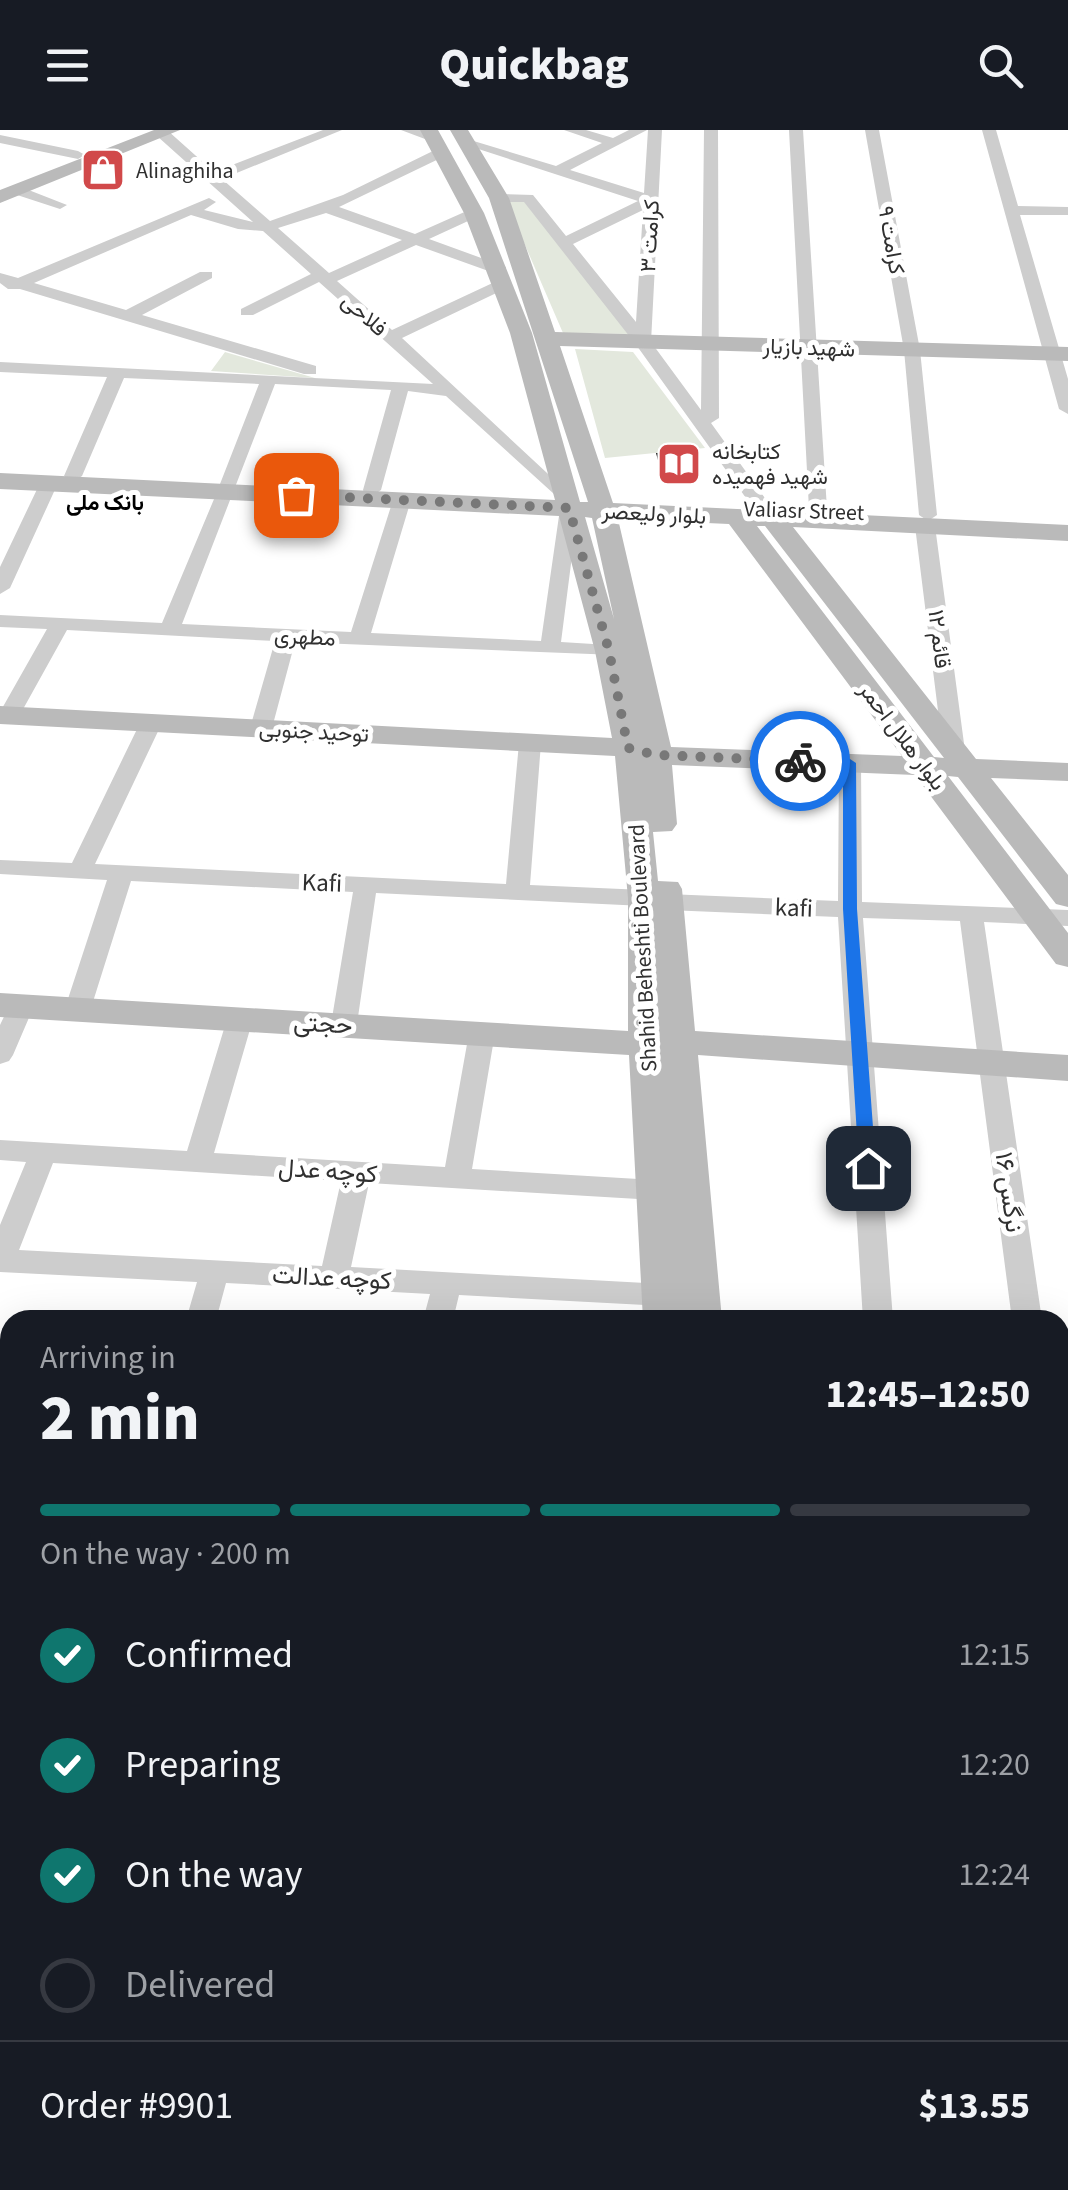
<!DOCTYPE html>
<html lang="en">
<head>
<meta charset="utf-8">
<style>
  :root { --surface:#171b24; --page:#20242c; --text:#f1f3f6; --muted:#9ea1a6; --line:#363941; --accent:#0f766e }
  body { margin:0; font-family:"Source Sans 3",Vazirmatn,sans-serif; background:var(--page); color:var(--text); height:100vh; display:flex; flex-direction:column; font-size:38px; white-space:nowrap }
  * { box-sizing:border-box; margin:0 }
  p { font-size:32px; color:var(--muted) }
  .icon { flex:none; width:55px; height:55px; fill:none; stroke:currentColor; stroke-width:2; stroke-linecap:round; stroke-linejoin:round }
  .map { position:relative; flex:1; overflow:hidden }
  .side { position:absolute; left:0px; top:1180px; width:1070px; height:880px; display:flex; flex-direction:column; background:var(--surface); border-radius:30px 30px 0 0; box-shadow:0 10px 40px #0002 }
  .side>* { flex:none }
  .pin { position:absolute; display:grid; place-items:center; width:85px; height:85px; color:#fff; margin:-42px; border-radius:20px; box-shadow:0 5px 15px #0006 }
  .courier { position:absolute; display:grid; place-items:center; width:100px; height:100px; margin:-50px; border:8px solid #1a73e8; border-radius:50%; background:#fff; color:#222; box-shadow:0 2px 12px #0007 }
  .overview em { font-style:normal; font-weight:800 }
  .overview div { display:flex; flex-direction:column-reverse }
  .overview { display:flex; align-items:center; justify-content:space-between; height:170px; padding:0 40px }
  h1 { font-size:65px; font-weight:800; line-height:75px }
  .bar { display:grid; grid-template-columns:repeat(4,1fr); gap:15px 10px; align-content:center; height:120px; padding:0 40px }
  .bar i { height:12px; border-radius:8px; background:var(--line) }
  .bar .active { background:var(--accent) }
  .bar p { grid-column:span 4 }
  .line { display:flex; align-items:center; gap:25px; padding:0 40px; border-top:2px solid var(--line) }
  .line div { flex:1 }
  ol { padding:0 40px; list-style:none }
  li { display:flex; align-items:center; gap:30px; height:110px }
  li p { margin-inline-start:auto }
  li .icon { padding:10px; border-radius:50%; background:var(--accent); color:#fff; stroke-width:4 }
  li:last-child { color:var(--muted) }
  li i { width:55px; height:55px; border:5px solid var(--line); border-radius:50% }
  header { display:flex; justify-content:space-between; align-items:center; height:130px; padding:0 40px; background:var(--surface); font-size:45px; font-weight:800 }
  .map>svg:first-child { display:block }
  .green { fill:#e3e8dd }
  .building { fill:#171717 }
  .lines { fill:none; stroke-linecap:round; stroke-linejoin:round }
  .street { fill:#cdcdcd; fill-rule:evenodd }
  .secondary { fill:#bababa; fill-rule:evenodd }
  .route { fill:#1a73e8 }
  .done { stroke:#787878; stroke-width:10; stroke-dasharray:0 18 }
  .labels { text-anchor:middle; stroke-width:10; stroke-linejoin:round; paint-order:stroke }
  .far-poi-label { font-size:22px; fill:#303030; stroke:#fff; text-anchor:start }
  .far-street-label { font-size:22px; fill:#303030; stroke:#fff }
  .far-neighbourhood-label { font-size:22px; font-weight:bold; fill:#000; stroke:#fff }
  .street-label { font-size:25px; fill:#303030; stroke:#fff }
</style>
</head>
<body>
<header><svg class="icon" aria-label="menu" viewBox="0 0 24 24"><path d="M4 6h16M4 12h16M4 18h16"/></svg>Quickbag<svg class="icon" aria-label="search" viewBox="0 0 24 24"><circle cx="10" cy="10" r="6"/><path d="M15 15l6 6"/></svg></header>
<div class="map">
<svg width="1068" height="2060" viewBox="0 0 1068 2060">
  <rect width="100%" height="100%" fill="#fff"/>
  <!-- green -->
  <path class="green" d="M523 70 630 204 563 203 506 71Z
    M575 219 633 222 705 318 605 328Z
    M225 222 315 248 211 241Z"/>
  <!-- building -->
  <path class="building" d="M682 322 689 347 663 348 656 323Z"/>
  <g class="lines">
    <!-- street -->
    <path class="street" d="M157 0H167L214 42 323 0H342L222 49 270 91 343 65 437 19H447V25L339 77 415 104 469 80H479V86L429 109 506 137V143H494L416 115 337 151 392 200 499 150H511V156L402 208 575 369 570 374 578 379 561 512 609 515 616 517 619 521 616 525 295 512 272 598 261 605 250 598 275 511 67 500 17 590H1L0 582 47 499 0 497V485L162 493 217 362 222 357 220 354 259 254 124 248 82 346 73 352 64 346 107 247 0 242V232L433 254 319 152 253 185H241V179L311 144 263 101 238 99 191 85 34 153 126 180 200 142H212V148L142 185 316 236V244H304L20 159H8L0 153V143L18 148 209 68 216 72 204 80 253 92 157 6ZM326 83 402 110 329 143 278 98ZM275 254 391 260 363 360 365 364 372 366 381 360 408 261 446 266 565 374 560 379 541 511 371 503 411 370 402 364 393 370 351 502 182 494Z
      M401 0H422L440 8 433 12Z
      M564 0H586L613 8 629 0H647L570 40 644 63 648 0H662L651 212 701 280 704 0H718L719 288 711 293 772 378 770 382H756L637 216 524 72H499L492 68 499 64 533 65 566 106 638 71 460 13 467 9 556 36 602 13ZM643 80 636 192 573 114Z
      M789 0H803L827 379 818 385 809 379Z
      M865 0H879L920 220 937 385 928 391 919 385 904 220Z
      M982 0H996L1018 76 1068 77V85H1020L1068 249V284L1059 279Z
      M0 5 78 21 85 25 78 29 0 13Z
      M11 57H21L67 75 60 79 11 63Z
      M49 347 58 353 10 458 0 464V437L40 353Z
      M925 390 935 396 965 621 954 628 943 621 915 396Z
      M151 587 162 593 95 734 506 754 519 613 530 606 541 613 530 755 644 760 656 768 644 776 376 763 357 894 344 903 331 894 353 762 131 751 91 878 78 887 69 884 65 878 107 750 0 744V730L72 733 140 593Z
      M850 626 861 633 862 772 1068 780V796L984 792 1042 1190H1012L960 791 863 788 893 1190H863L838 787 667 780 655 772 667 764 838 771 839 633Z
      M21 867 34 876 13 925 9 931 0 934V895L12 870Z
      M240 880 253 889 214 1023 445 1037 469 903 473 897H491L495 903 472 1039 655 1050 665 1053 669 1060 665 1067 655 1070 369 1053 351 1137 664 1154 674 1157 679 1165 674 1173 664 1176 459 1165 453 1190H423L430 1164 226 1153 216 1190H186L197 1152 0 1142V1095L26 1032 0 1030V1010L187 1021 227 889ZM53 1033 341 1051 322 1136 19 1120Z
      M1012 2050H1054L1055 2060H1013Z"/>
    <!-- secondary -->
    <path class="secondary" d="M154 0H180L0 73V60Z
      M420 0H438L484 83 532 203 580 372H588L489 68 450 0H468L509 68 555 202 1068 217V231L560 216 613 373 1068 395V411L793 397 976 629 1068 633V651L991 648 1068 745V777L1056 774 958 647 948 646 1068 803V837L1056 834 915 645 672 635 677 694 672 701 653 702 658 751 678 752 682 759 695 901 1068 925V951L698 925 722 1190H643L629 925 0 887V863L628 901V768L615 626 0 594V576L612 608 595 521 559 386 0 359V343L555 370 510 203 464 83ZM585 387 592 388 614 489ZM618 389 729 394 902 626 671 617ZM757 396H765L944 628 934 627Z
      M0 1326 10 1327V1363L0 1362Z
      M1060 1402H1068V1440H1060Z
      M0 1721 10 1722V1772L0 1771Z
      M522 2050H579L575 2060H518Z
      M601 2050H657L653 2060H597Z"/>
  </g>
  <!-- route -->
  <path class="route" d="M795 628 850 629 856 633 857 779 876 1038 868 1044 859 1038 843 779V636L800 635 793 631Z"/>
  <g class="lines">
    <!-- done -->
    <path class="done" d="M296 365 569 378 609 521 628 618 656 625 800 631"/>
  </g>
  <!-- icons -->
  <defs>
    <symbol id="shop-square" viewBox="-11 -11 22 22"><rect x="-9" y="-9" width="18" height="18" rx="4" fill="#d1494a" stroke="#fff"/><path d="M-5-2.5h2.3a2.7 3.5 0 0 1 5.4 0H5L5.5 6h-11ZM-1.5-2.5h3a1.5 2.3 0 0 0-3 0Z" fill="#fff"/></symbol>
    <symbol id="library-square" viewBox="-11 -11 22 22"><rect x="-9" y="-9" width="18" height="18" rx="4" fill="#d1494a" stroke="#fff"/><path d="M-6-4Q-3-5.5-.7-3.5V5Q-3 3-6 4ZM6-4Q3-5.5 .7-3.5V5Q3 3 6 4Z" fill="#fff"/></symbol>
  </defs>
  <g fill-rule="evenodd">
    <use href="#shop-square" x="78" y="15" width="50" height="50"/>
    <use href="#library-square" x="654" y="309" width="50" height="50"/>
  </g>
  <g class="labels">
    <!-- far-poi labels -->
    <g class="far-poi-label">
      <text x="136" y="48">Alinaghiha</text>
      <text x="712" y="329">کتابخانه<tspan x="712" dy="25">شهید فهمیده</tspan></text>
    </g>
    <!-- far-street labels -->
    <g class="far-street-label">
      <text transform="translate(649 106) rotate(-87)" y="8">کرامت ۳</text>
      <text transform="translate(892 110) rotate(80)" y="8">کرامت ۹</text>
      <text transform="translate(365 184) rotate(42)" y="8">فلاحی</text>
      <text transform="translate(809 217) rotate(2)" y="8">شهید بازیار</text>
      <text transform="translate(804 380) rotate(2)" y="8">Valiasr Street</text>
      <text transform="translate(654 383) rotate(3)" y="8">بلوار ولیعصر</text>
      <text transform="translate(305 506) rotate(3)" y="8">مطهری</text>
      <text transform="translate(940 509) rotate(83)" y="8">قائم ۱۲</text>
      <text transform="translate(314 601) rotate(3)" y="8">توحید جنوبی</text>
      <text transform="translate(903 606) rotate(53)" y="8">بلوار هلال احمر</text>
      <text transform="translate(642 818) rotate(-93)" y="8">Shahid Beheshti Boulevard</text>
    </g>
    <!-- far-neighbourhood labels -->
    <g class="far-neighbourhood-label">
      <text x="105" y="380">بانک ملی</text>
    </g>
    <!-- street labels -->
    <g class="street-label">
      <text transform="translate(322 752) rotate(2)" y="9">Kafi</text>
      <text transform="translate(794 777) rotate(2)" y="9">kafi</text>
      <text transform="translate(323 893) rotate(3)" y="9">حجتی</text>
      <text transform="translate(328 1040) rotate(4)" y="9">کوچه عدل</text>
      <text transform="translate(1010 1062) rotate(82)" y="9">نرگس ۱۶</text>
      <text transform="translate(332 1147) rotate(3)" y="9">کوچه عدالت</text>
    </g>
  </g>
</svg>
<div class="pin" style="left:296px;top:365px;background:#ea580c"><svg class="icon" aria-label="bag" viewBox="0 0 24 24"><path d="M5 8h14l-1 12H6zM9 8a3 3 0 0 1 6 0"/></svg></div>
<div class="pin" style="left:868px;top:1038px;background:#1f2937"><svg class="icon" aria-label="home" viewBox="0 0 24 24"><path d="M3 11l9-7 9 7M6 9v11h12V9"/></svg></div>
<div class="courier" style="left:800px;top:631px"><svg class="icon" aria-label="bike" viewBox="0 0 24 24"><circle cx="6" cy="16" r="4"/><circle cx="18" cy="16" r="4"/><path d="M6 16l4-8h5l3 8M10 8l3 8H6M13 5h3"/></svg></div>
<section class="side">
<div class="overview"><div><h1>2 min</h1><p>Arriving in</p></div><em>12:45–12:50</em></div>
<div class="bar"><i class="active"></i><i class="active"></i><i class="active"></i><i></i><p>On the way · 200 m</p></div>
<ol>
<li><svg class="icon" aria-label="check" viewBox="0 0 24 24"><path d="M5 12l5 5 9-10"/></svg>Confirmed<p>12:15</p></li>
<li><svg class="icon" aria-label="check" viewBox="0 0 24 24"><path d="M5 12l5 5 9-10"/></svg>Preparing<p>12:20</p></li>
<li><svg class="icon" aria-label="check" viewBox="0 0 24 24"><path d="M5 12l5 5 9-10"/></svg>On the way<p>12:24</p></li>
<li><i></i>Delivered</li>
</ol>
<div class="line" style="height:130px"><div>Order #9901</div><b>$13.55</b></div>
</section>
</div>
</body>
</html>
